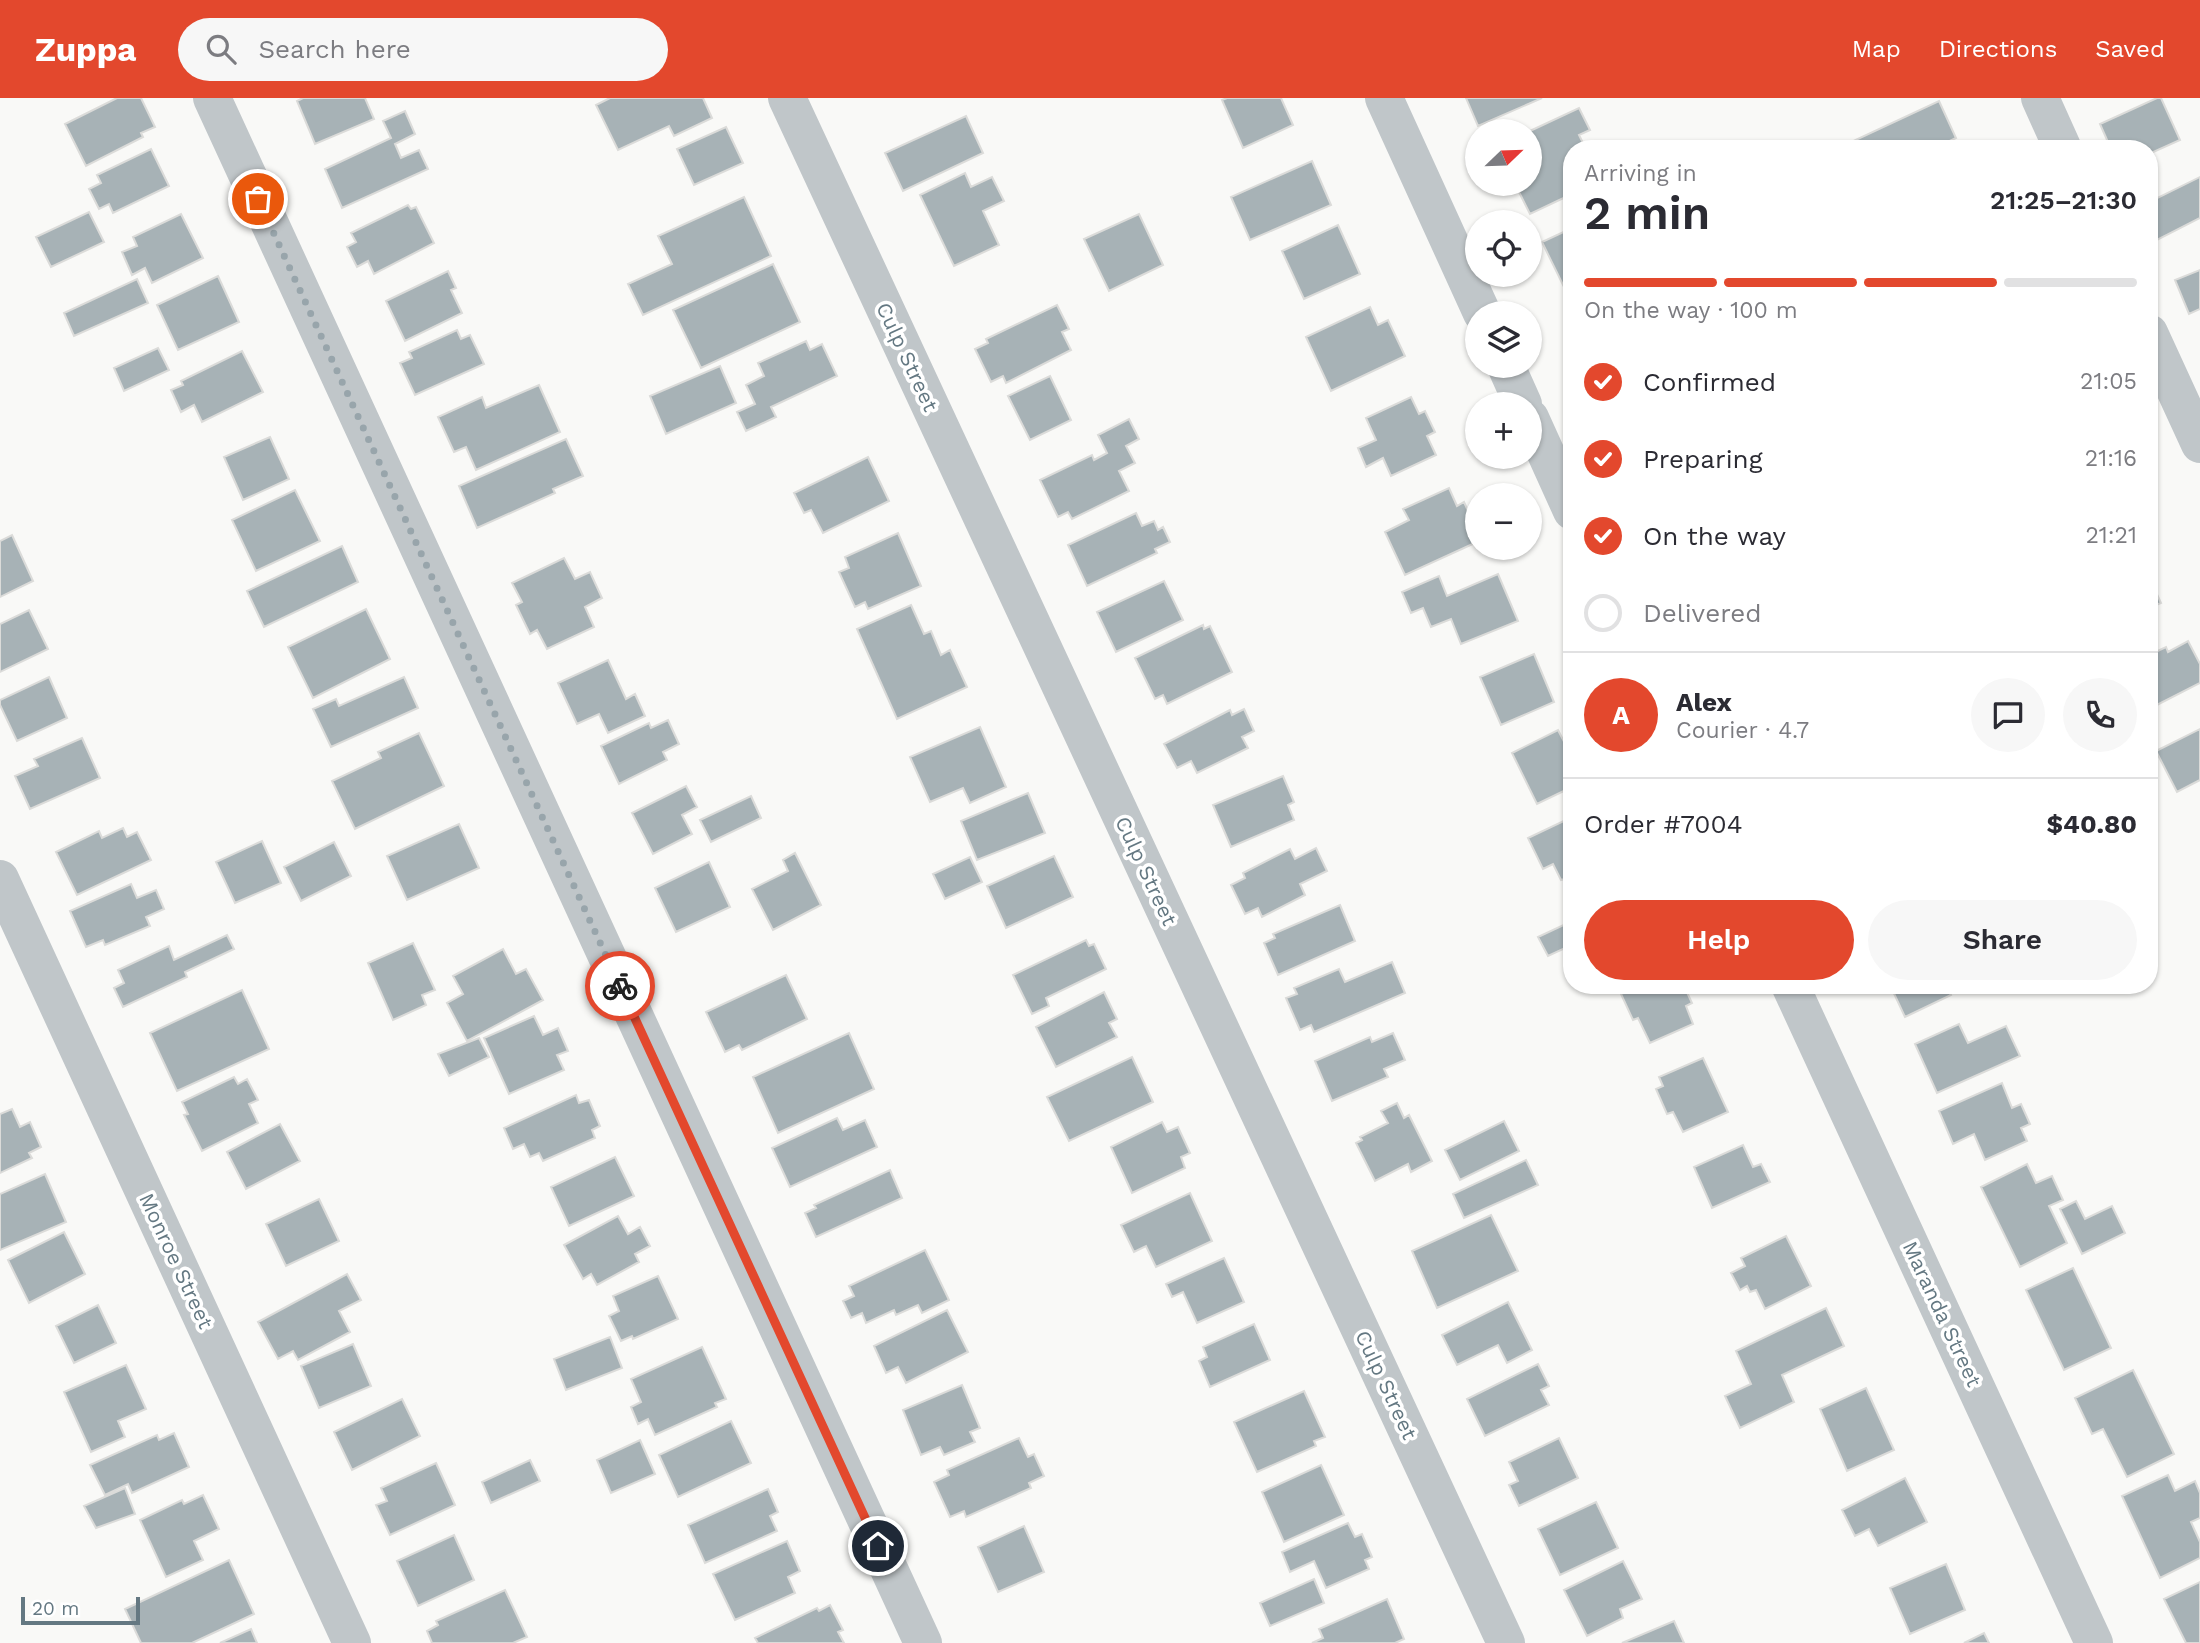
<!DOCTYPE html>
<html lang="en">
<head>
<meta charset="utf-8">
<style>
  :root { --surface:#fff; --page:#f7f7f7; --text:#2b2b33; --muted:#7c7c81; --line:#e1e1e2; --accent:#e3482d }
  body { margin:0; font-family:"Work Sans",sans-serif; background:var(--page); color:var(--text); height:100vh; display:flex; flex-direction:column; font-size:26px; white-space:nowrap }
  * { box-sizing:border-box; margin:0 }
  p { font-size:23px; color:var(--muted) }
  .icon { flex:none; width:38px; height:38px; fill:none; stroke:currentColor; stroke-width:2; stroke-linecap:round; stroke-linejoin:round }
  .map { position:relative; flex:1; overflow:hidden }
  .details { position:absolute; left:1563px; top:42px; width:595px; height:854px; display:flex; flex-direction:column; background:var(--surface); border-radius:28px; box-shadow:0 2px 5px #0004 }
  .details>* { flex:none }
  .needle { width:46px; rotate:67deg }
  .controls { position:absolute; left:1465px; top:21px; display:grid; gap:14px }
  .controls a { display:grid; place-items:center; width:77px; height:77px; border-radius:50%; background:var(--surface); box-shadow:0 2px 5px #0004; font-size:35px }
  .scale { position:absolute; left:21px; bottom:18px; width:119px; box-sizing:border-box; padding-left:7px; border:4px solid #647882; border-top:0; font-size:19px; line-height:24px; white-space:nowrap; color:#647882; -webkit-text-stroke:5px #fff; paint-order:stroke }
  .pin { position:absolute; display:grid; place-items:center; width:60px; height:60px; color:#fff; margin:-30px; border:4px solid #fff; border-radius:50%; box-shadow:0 2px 7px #0007 }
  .courier { position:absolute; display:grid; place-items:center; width:70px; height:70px; margin:-35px; border:5px solid #e3482d; border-radius:50%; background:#fff; color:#222; box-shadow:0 2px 9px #0007 }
  .summary em { font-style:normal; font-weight:600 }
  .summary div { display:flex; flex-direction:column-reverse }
  .summary { display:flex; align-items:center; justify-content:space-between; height:119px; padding:0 21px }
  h1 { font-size:46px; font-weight:600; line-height:52px }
  .bar { display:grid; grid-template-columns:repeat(4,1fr); gap:10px 7px; align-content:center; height:84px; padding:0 21px }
  .bar i { height:9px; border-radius:5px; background:var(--line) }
  .bar .active { background:var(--accent) }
  .bar p { grid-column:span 4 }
  .line { display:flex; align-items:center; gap:18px; padding:0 21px; border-top:2px solid var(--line) }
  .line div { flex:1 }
  .round { display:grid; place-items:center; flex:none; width:74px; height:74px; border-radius:37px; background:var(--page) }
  ol { padding:0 21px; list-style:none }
  li { display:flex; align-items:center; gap:21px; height:77px }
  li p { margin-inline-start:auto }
  li .icon { padding:7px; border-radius:50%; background:var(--accent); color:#fff; stroke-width:4 }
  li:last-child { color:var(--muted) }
  li i { width:38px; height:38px; border:4px solid var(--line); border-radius:50% }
  .primary-button { display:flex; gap:14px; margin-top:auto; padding:14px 21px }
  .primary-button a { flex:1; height:80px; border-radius:42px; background:var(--accent); color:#fff; font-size:28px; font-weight:600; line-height:80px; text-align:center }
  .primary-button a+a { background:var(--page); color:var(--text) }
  header { display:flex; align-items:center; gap:42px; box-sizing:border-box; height:98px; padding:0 35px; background:var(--accent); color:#fff }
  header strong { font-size:33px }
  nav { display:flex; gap:38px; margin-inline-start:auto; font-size:24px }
  .search { width:490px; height:63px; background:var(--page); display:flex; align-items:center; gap:18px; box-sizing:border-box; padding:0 24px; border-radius:38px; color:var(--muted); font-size:26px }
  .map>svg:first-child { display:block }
  .building { fill:#a7b2b6; stroke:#dbdbd9; stroke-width:2 }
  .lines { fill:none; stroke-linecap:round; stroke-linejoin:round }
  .minor { stroke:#c0c6c9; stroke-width:38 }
  .done { stroke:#98a5ab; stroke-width:7; stroke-dasharray:0 12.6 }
  .route { stroke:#e3482d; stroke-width:9 }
  .labels { text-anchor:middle; stroke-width:7; stroke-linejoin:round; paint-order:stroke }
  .street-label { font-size:21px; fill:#647882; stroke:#fff }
</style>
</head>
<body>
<header>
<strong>Zuppa</strong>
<div class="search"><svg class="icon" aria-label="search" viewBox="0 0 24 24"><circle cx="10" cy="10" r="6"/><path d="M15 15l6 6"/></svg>Search here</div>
<nav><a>Map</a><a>Directions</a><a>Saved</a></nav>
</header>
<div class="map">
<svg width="2200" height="1545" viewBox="0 0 2200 1545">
  <rect width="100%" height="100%" fill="#f9f9f7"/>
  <!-- building -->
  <path class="building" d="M117 0H141L155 29 141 35 143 39 86 68 65 26Z
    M303 0H365L374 21 315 46 297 3Z
    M610 0H703L712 20 674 38 669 28 618 52 596 7Z
    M1227 0H1281L1293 27 1243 50 1222 2Z
    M1466 0H1542L1478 28Z
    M2157 0H2161L2180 42 2149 56V51H2111L2100 26Z
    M1939 3 1956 40 1933 51H1851L1849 45Z
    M1579 10 1590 32 1579 37 1586 51H1572V96L1530 116 1515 86H1530V33Z
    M405 13 415 36 395 46 401 60 419 52 428 71 342 110 325 71 391 40 383 23Z
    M966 18 983 55 903 93 885 55Z
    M726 29 743 65 694 87 677 51Z
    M151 51 169 88 113 115 109 106 99 111 89 91 101 85 97 77Z
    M1312 63 1331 107 1250 142 1231 99Z
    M965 75 971 89 992 79 1004 103 983 113 999 147 954 168 920 97Z
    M2200 79V120L2157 142 2149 125V104Z
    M744 99 771 158 643 217 628 186 672 166 658 138Z
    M408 107 411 111 416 109 434 145 374 176 368 163 357 169 347 149 356 144 351 135Z
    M89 114 104 144 51 169 36 139Z
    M181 116 203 160 152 185 145 170 132 177 122 154 137 148 133 139Z
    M1139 116 1163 167 1109 193 1084 141Z
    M1338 127 1360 176 1304 201 1282 153Z
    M1572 130V185L1564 189 1542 144Z
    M773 166 800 224 701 270 673 212Z
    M2200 172V211L2189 216 2175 182Z
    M448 173 456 190 451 192 462 215 405 243 386 203Z
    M218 178 239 224 178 252 157 207Z
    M137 181 148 205 74 238 64 215Z
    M1057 207 1069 231 1062 234 1071 252 1006 285 1003 278 991 284 975 251 988 245 986 241Z
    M1370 209 1378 227 1388 222 1405 258 1331 293 1306 239Z
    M457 232 461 241 470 237 484 266 415 297 400 265 412 260 409 254Z
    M806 243 810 252 822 246 837 278 771 309 776 319 746 333 737 314 755 306 746 287 764 278 758 265Z
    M158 250 169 272 124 293 114 270Z
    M242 253 263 294 202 324 194 307 181 314 171 292 183 287 181 283Z
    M720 268 736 305 666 336 650 298Z
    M1050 278 1071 322 1030 342 1008 298Z
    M539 287 560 334 476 372 466 349 454 354 438 319 482 299 486 310Z
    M1411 299 1419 316 1425 313 1435 334 1427 338 1436 357 1391 378 1383 360 1366 369 1358 350 1376 342 1366 320Z
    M1129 321 1139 341 1126 348 1135 365 1119 373 1129 393 1072 421 1068 414 1058 419 1040 382 1092 357 1094 362 1107 355 1098 337Z
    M270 339 289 381 243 402 224 359Z
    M566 341 583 378 553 391 555 395 477 430 459 388Z
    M868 359 889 403 823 435 811 412 804 415 794 395Z
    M1449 390 1457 408 1464 404 1477 433V444L1405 477 1385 434 1409 422 1403 411Z
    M295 392 320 443 256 473 232 422Z
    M1136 415 1142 428 1154 423 1158 432 1163 429 1170 444 1155 451 1157 455 1087 488 1068 447Z
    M898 435 921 488 868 511 865 504 855 509 839 474 849 470 845 459Z
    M12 437 33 483 0 499V443Z
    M342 448 358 484 264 529 247 493Z
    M564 460 575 481 590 474 602 500 585 509 594 529 547 551 537 532 530 536 516 507 522 504 512 485Z
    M1498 476 1518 523 1461 546 1451 521 1431 529 1423 510 1411 515 1402 494 1439 478 1447 498Z
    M2149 479 2161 505 2149 510Z
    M1164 483 1183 522 1116 554 1097 514Z
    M911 507 924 536 931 533 941 557 950 552 967 589 897 621 857 531Z
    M366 511 390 561 313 600 288 549Z
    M29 512 48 551 0 574V526Z
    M1203 527 1204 531 1210 528 1232 574 1167 606 1163 597 1155 601 1135 560Z
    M2188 543 2200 566V585L2149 611V557L2166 549 2168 554Z
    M1534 556 1554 604 1501 627 1480 579Z
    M608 562 626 601 635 596 645 618 608 635 599 616 577 626 558 585Z
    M49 579 67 620 17 643 0 607V602Z
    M404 579 418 610 331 649 313 611 336 601 339 608Z
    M1244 611 1254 633 1242 639 1248 650 1197 675 1191 663 1177 670 1164 646 1230 612 1232 617Z
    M668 622 679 646 663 654 667 662 619 686 601 648 649 625 651 630Z
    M980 629 1006 689 970 705 963 690 930 704 910 659Z
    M2200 631V682L2177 694 2156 653Z
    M1558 632 1572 659V689L1537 706 1512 655Z
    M419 635 444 688 355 731 332 683 381 660 378 654Z
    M82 640 100 680 30 711 15 678 38 668 34 661Z
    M1283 678 1294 704 1288 707 1294 722 1231 749 1213 707Z
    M686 688 697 709 682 717 692 736 653 756 632 715Z
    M1028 695 1045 735 977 762 961 723Z
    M751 698 761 720 711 744 700 722Z
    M1572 719V779L1561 782 1553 766 1543 771 1528 740Z
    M459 726 479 770 407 802 387 758Z
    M123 730 127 739 137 734 151 762 77 797 56 754 99 733 102 740Z
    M262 743 281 785 235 805 216 764Z
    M334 744 351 778 301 803 284 769Z
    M1316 750 1327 773 1300 786 1305 797 1262 819 1258 810 1245 816 1231 787 1245 780 1243 775 1290 751 1295 761Z
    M795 755 821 807 773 832 752 791 788 773 783 762Z
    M1054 758 1073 799 1006 830 987 788Z
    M970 759 982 784 945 801 933 776Z
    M709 764 730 809 676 834 655 790Z
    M131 786 137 800 156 792 164 811 146 819 150 828 105 847 103 842 86 849 70 813Z
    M1340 807 1355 843 1278 877 1264 845 1275 840 1273 836Z
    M1572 823V864L1565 850 1548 858 1538 839Z
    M227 837 234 851 185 874 187 879 123 909 114 890 124 885 118 872 169 848 174 862Z
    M1086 842 1089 848 1094 846 1106 871 1046 900 1049 908 1032 916 1013 877Z
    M413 845 435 892 422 897 426 907 393 922 368 865Z
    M503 851 516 876 526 871 543 902 467 943 447 905 463 896 453 878Z
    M1392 864 1405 895 1314 934 1311 927 1300 932 1286 900 1297 896 1294 890 1339 871 1345 884Z
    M786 877 807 921 742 952 739 947 725 954 706 914Z
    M1641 887H1677L1680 893 1685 890 1692 905 1686 908 1693 926 1650 945 1638 920 1633 922 1621 896Z
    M1890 887H1946L1951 897 1905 919Z
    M242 892 269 951 177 993 150 935Z
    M1104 894 1117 921 1109 925 1117 939 1056 969 1036 929Z
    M534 918 543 937 558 930 568 953 557 957 564 972 509 996 484 940Z
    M1959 926 1968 945 2006 928 2020 958 1937 995 1915 946Z
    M849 935 874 991 778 1035 753 979Z
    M1393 935 1405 962 1384 971 1388 979 1332 1003 1315 963 1370 939 1372 944Z
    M479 940 489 959 449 978 438 956Z
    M1132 959 1153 1004 1069 1043 1047 999Z
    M1703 960 1728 1014 1683 1034 1673 1014 1667 1016 1656 991 1663 988 1659 979Z
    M234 979 238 986 247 981 258 1002 249 1006 258 1025 202 1053 184 1017 188 1016 182 1004Z
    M2002 985 2012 1010 2021 1006 2030 1026 2021 1030 2027 1043 1985 1062 1974 1036 1953 1046 1939 1013Z
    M576 997 579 1005 589 1002 600 1028 592 1032 595 1040 543 1063 539 1055 530 1059 524 1046 513 1051 504 1030Z
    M1397 1005 1404 1020 1409 1017 1432 1063 1411 1074 1408 1066 1375 1083 1356 1045 1362 1042 1360 1039 1388 1025 1381 1013Z
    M12 1011 20 1029 30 1024 41 1049 29 1055 32 1060 0 1075V1016Z
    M837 1020 843 1032 865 1022 877 1049 790 1089 772 1050Z
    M1504 1023 1519 1053 1460 1082 1445 1052Z
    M1162 1024 1167 1034 1178 1029 1190 1055 1181 1059 1185 1070 1132 1095 1111 1049Z
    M280 1026 300 1063 246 1091 227 1054Z
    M1743 1047 1753 1069 1761 1066 1770 1084 1712 1110 1694 1069Z
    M615 1059 634 1098 569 1128 551 1089Z
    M1526 1062 1538 1087 1464 1120 1453 1096Z
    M2027 1066 2036 1085 2052 1078 2063 1102 2049 1108 2067 1145 2020 1169 1981 1089Z
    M890 1072 902 1100 816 1139 805 1115 816 1110 814 1107Z
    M45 1076 66 1124 0 1152V1096Z
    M1190 1095 1212 1143 1156 1169 1146 1148 1134 1154 1121 1127Z
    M319 1101 339 1143 286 1168 266 1126Z
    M2076 1103 2085 1121 2112 1108 2125 1135 2082 1156 2060 1111Z
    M1491 1117 1518 1173 1437 1210 1412 1153Z
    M618 1118 628 1136 640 1129 650 1148 635 1156 639 1164 597 1187 591 1176 583 1181 564 1147Z
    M64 1134 85 1176 29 1205 8 1162Z
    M1786 1138 1811 1188 1765 1211 1756 1192 1750 1194 1747 1188 1740 1192 1731 1175 1745 1168 1741 1160Z
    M925 1152 949 1202 922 1215 918 1207 896 1217 894 1212 866 1225 862 1215 851 1220 843 1203 854 1198 849 1188Z
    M1224 1160 1244 1204 1197 1225 1183 1194 1172 1199 1166 1186Z
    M2073 1170 2111 1250 2064 1272 2026 1192Z
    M347 1176 361 1202 339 1213 350 1234 298 1262 293 1253 278 1261 258 1224Z
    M658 1178 678 1221 633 1241 632 1238 621 1243 609 1218 619 1213 613 1198Z
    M1508 1204 1532 1252 1507 1265 1498 1247 1457 1267 1442 1237Z
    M98 1207 116 1245 74 1265 56 1228Z
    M1826 1210 1844 1248 1782 1277 1794 1304 1740 1330 1725 1298 1751 1286 1736 1253Z
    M947 1212 968 1254 906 1285 898 1269 886 1275 874 1248Z
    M1254 1226 1270 1262 1210 1289 1199 1263 1207 1259 1203 1249Z
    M610 1239 622 1270 566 1292 554 1261Z
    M353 1246 371 1288 319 1310 301 1268Z
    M702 1249 726 1301 715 1305 717 1309 655 1337 648 1321 638 1326 631 1309 641 1304 631 1281Z
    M1538 1266 1549 1288 1541 1292 1549 1307 1485 1338 1467 1301Z
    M126 1267 146 1311 118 1323 125 1339 91 1354 64 1294Z
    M2133 1272 2174 1356 2127 1379 2103 1331 2092 1336 2075 1300Z
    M962 1287 980 1330 970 1334 975 1344 944 1357 940 1349 921 1357 903 1312Z
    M1866 1290 1894 1352 1847 1373 1820 1311Z
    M1304 1293 1325 1339 1314 1343 1316 1348 1257 1374 1234 1324Z
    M402 1301 420 1338 352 1372 334 1334Z
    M731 1323 751 1365 678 1399 659 1357Z
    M174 1335 189 1369 132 1395 128 1386 105 1397 90 1367 157 1337 159 1342Z
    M1019 1340 1028 1359 1034 1356 1044 1378 1029 1385 1031 1390 966 1419 964 1413 950 1419 934 1384 949 1377 947 1372Z
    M1559 1340 1578 1380 1519 1408 1509 1387 1518 1383 1509 1364Z
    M640 1342 655 1376 611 1395 597 1362Z
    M530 1362 540 1383 491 1405 482 1384Z
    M436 1365 455 1407 390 1437 376 1407 387 1403 381 1390Z
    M1321 1367 1344 1417 1284 1444 1262 1394Z
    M2168 1377 2175 1393 2195 1383 2200 1395V1420L2191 1424 2200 1444V1460L2160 1480 2122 1398Z
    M1905 1380 1927 1424 1878 1448 1869 1431 1855 1438 1842 1412Z
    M125 1390 135 1416 96 1430 84 1408Z
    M768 1391 778 1414 770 1418 777 1433 705 1465 688 1427Z
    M203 1397 219 1431 194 1443 203 1462 166 1479 140 1422 182 1402 184 1406Z
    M1596 1404 1618 1450 1560 1477 1538 1431Z
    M1348 1425 1355 1439 1362 1436 1372 1459 1365 1462 1369 1471 1326 1490 1314 1463 1290 1474 1282 1454Z
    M1024 1428 1044 1474 998 1494 978 1449Z
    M454 1437 474 1482 418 1508 397 1463Z
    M787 1443 800 1473 788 1479 795 1495 735 1522 713 1476Z
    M229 1462 254 1516 192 1545H141L125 1511Z
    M1623 1463 1642 1501 1620 1511 1623 1520 1587 1538 1564 1492Z
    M1946 1466 1965 1512 1910 1536 1890 1490Z
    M1314 1481 1324 1505 1270 1528 1260 1505Z
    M2200 1484V1545H2186L2164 1501Z
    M505 1492 527 1539 513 1545H432L427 1533 438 1527 436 1523Z
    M1387 1501 1404 1541 1395 1545H1312L1323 1540 1319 1531Z
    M830 1507 843 1532 838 1534 844 1545H758L755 1540 817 1510 819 1513Z
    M1674 1523 1684 1545H1622Z
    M251 1531 257 1545H220Z
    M1984 1535 1989 1545H1964Z"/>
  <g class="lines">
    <!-- minor -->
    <path class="minor" d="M212 0 923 1545
      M787 0 1506 1545
      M1384 0 1482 215
      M2040 0 2063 51
      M2149 235 2200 346
      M1506 268 1523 306
      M1530 320 1572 413
      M0 781 352 1545
      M1790 887 2094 1545"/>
  </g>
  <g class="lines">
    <!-- done -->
    <path class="done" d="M258 101 620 888"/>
    <!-- route -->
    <path class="route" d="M620 888 878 1448"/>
  </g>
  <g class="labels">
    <!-- street labels -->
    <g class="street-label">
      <text transform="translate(907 259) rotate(65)" y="7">Culp Street</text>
      <text transform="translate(1146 773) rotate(65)" y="7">Culp Street</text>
      <text transform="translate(176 1163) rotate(65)" y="7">Monroe Street</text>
      <text transform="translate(1942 1216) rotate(65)" y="7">Maranda Street</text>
      <text transform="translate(1386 1287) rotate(65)" y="7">Culp Street</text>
    </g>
  </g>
</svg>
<div class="controls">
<a><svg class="needle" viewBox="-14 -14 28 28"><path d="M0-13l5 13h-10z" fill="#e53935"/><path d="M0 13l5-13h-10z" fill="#7c7c81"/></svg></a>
<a><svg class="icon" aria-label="locate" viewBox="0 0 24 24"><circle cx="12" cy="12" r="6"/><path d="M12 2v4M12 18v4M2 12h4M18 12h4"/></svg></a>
<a><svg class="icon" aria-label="layers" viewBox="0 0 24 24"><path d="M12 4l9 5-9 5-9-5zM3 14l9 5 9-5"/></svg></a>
<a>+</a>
<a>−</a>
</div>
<div class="scale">20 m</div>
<div class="pin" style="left:258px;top:101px;background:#ea580c"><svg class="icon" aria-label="bag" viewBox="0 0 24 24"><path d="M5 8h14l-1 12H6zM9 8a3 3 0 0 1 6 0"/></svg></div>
<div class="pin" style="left:878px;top:1448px;background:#1f2937"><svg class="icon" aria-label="home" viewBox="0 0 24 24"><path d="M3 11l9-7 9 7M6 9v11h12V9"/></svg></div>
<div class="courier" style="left:620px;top:888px"><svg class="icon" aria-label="bike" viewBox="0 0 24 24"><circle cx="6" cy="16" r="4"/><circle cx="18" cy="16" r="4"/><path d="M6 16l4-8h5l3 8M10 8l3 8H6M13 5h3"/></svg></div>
<section class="details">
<div class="summary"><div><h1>2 min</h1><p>Arriving in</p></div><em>21:25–21:30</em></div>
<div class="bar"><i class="active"></i><i class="active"></i><i class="active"></i><i></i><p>On the way · 100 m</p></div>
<ol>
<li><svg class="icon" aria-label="check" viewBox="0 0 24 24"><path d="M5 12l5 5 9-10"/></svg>Confirmed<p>21:05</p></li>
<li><svg class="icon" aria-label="check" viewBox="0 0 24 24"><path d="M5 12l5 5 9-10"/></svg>Preparing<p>21:16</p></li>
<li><svg class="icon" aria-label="check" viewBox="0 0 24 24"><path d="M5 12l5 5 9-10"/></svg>On the way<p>21:21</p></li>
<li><i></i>Delivered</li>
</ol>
<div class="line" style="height:126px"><b class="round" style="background:var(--accent);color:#fff">A</b><div><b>Alex</b><p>Courier · 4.7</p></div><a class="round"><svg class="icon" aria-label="chat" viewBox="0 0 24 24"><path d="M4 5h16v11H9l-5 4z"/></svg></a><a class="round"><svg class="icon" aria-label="phone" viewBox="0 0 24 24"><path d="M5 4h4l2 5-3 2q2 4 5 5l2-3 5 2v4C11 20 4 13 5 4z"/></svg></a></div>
<div class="line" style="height:91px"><div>Order #7004</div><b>$40.80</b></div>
<div class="primary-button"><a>Help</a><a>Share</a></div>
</section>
</div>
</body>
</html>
